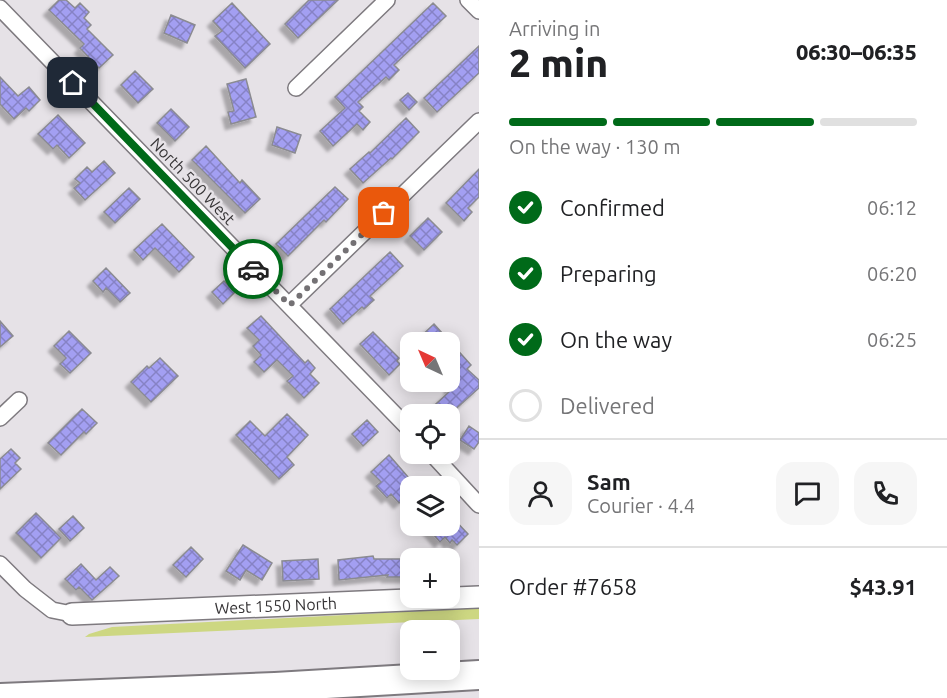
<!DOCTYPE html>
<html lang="en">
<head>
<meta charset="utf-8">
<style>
  :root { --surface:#fff; --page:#f6f6f6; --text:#202124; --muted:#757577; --line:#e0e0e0; --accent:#006a19 }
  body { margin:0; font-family:Ubuntu,sans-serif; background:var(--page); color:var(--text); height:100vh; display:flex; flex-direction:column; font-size:22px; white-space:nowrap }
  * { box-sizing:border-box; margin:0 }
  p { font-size:20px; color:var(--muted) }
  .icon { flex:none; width:33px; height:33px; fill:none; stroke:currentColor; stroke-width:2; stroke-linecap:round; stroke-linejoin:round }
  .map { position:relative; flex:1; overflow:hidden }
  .drawer { display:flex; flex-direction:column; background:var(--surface); width:468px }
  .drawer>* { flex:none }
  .needle { width:39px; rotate:316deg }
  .buttons { position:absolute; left:400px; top:332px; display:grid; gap:12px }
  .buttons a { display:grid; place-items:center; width:60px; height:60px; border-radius:12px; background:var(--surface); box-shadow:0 3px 15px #0003; font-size:30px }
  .pin { position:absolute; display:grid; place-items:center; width:51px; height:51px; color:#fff; margin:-26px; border-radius:12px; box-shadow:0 3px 9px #0006 }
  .courier { position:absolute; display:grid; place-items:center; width:60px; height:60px; margin:-30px; border:4px solid #006a19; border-radius:50%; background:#fff; color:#222; box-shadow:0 2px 8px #0007 }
  .headline em { font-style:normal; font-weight:800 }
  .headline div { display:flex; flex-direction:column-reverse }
  .headline { display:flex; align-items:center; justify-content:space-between; height:102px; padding:0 30px }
  h1 { font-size:39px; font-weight:800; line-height:45px }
  .bar { display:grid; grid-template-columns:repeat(4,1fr); gap:9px 6px; align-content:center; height:72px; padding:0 30px }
  .bar i { height:8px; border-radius:4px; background:var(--line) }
  .bar .current { background:var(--accent) }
  .bar p { grid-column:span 4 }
  .line { display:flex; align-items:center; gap:15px; padding:0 30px; border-top:2px solid var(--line) }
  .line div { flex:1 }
  .round { display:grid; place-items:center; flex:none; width:63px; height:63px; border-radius:18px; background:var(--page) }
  ol { padding:0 30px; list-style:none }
  li { display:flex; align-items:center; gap:18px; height:66px }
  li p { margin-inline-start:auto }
  li .icon { padding:6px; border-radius:50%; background:var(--accent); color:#fff; stroke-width:4 }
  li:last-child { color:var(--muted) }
  li i { width:33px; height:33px; border:3px solid var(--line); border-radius:50% }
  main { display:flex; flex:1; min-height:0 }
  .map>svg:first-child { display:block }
  .grass { fill:#cdd782 }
  .building { fill:url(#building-cross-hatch); stroke:#8b8b91; stroke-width:1.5; filter:url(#shadow) }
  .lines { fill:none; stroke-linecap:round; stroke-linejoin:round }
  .street-casing { stroke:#7e7a7f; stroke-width:18 }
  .secondary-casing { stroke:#7e7a7f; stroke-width:24 }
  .highway-casing { stroke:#7e7a7f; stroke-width:32 }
  .street { stroke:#fff; stroke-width:15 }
  .secondary { stroke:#fff; stroke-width:21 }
  .highway { stroke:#fff; stroke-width:28 }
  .done { stroke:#747174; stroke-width:6; stroke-dasharray:0 10.8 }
  .route { stroke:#006a19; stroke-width:8 }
  .labels { text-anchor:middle; stroke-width:4.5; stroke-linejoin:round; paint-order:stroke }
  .street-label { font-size:16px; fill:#363436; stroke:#e6e2e7 }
</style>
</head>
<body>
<main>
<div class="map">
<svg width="479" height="698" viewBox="0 0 479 698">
  <defs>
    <pattern id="building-cross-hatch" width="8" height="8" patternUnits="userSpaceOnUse" patternTransform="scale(1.5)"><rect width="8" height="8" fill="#a39ff2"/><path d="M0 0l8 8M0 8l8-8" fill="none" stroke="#8682c5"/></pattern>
    <filter id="shadow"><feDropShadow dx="-5.5" dy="5.5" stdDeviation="1.5" flood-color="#0004"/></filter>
  </defs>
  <rect width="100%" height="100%" fill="#e6e2e7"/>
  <!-- grass -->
  <path class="grass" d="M479 608V619L85 637 89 634 112 627Z"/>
  <!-- building -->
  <path class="building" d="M59 0H66L75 8 80 3 89 12 84 18 91 25 87 29 113 55 99 68 80 48 84 44 49 10Z
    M309 0H338L298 38 285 24Z
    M232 3 270 44 245 68 215 36 222 31 213 21Z
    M433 3 446 16 394 65 399 70 389 80 386 77 358 102 363 107 359 111 370 122 363 130 357 124 333 146 320 131 345 108 335 97Z
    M171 15 195 25 187 43 164 33Z
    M479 46V73L437 112 424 98Z
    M135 71 153 89 138 103 121 85Z
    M0 77 18 96 29 87 40 100 29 111 26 108 14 119 0 104Z
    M246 79 256 117 231 124 228 112 234 111 227 84Z
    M408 93 417 102 409 110 400 100Z
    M171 109 189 127 175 141 157 123Z
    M58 115 85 143 69 158 57 145 53 149 38 134Z
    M406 118 419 132 392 159 391 158 363 183 350 169 369 152 370 153Z
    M277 127 301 135 295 153 272 145Z
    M206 146 240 183 242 180 260 199 245 213 192 160Z
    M104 161 115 173 85 200 74 188 80 183 75 179 87 167 92 172Z
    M479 169V197L468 208 472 212 464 221 446 203Z
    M335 187 348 199 326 222 324 220 288 256 276 244Z
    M129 188 140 199 115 223 104 212Z
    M428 218 442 232 424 250 410 236Z
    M162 224 194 257 179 272 155 248 143 260 134 250Z
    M390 252 403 266 370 296 374 300 364 309 362 307 343 324 330 309Z
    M106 268 130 293 120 302 106 288 103 292 93 281Z
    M224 281 235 292 223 304 212 292Z
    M261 316 305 363 308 360 315 368 310 374 319 383 304 398 287 381 293 376 277 360 264 372 254 362 261 355 253 346 259 340 247 328Z
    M0 321 13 336 0 347Z
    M434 324 471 365 467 369 479 380V388L450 414H425L450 391V342H415Z
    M69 331 91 353 70 373 60 364 66 358 54 346Z
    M373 332 399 358 397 361 400 364 389 375 360 344Z
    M160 358 178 376 151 402 131 382 147 366 149 368Z
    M82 409 97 423 86 434 84 432 61 455 48 443Z
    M287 414 308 435 287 457 294 465 279 479 236 435 250 421 265 436Z
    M367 420 378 432 363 446 352 434Z
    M469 426 479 433V442L474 449 460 440Z
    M11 449 20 458 15 463 21 469 0 489V459Z
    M389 455 409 478 406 480 411 486V492L399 503 391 494 387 498 376 486 381 482 371 472Z
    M36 513 61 538 41 558 16 533Z
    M450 515 468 534 457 545 452 540 450 543 445 537 440 542 425 525H450Z
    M73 516 84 528 70 541 59 529Z
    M243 545 272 563 262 580 246 570 240 580 226 571Z
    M191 547 203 559 186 577 173 565Z
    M373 556 374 559H411V577H387L388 575 339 580 338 560Z
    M318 559 319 579 283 581 282 561Z
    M81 564 96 580 110 567 119 576 92 600 79 587 76 590 65 579Z"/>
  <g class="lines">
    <defs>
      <path id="street" d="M468 0 479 11
        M0 8 411 431
        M296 88 387 0
        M289 305 479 121
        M0 418 19 400
        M431 453 479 505
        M0 564 25 589 52 610 72 614"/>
      <g id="secondary">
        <path id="s1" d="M72 614 479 597"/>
      </g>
      <path id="highway" d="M0 698 275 687 479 675"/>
    </defs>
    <!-- street casing -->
    <use href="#street" class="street-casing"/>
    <!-- secondary casing -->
    <use href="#secondary" class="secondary-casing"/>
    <!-- highway casing -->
    <use href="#highway" class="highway-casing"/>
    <!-- street -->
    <use href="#street" class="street"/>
    <!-- secondary -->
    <use href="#secondary" class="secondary"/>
    <!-- highway -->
    <use href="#highway" class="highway"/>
  </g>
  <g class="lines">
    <!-- done -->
    <path class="done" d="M253 269 290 305 384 213"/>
    <!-- route -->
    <path class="route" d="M73 83 253 269"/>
  </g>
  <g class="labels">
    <!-- street labels -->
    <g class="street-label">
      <text transform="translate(193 181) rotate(46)" y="6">North 500 West</text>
      <text dy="6" stroke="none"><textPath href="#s1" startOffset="204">West 1550 North</textPath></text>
    </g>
  </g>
</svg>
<div class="buttons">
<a><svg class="needle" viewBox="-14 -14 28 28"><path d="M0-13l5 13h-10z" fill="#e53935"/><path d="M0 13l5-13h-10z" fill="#757577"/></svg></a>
<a><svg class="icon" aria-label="locate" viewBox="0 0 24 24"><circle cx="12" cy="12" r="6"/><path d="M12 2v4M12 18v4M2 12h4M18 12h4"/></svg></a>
<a><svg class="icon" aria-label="layers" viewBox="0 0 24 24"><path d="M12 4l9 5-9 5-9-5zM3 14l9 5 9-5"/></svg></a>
<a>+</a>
<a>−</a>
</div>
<div class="pin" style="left:384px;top:213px;background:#ea580c"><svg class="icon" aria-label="bag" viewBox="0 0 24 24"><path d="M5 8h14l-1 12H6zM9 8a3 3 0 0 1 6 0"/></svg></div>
<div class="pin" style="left:73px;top:83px;background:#1f2937"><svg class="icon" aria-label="home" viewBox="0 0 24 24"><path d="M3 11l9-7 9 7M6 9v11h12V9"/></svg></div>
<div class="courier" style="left:253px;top:269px"><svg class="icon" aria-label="car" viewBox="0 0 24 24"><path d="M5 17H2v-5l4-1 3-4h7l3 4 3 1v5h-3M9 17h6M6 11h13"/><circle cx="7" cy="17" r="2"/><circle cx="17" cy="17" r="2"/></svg></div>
</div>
<section class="drawer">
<div class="headline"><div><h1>2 min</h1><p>Arriving in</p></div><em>06:30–06:35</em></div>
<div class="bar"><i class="current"></i><i class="current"></i><i class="current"></i><i></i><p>On the way · 130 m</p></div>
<ol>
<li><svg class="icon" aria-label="check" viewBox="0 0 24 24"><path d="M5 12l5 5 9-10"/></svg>Confirmed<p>06:12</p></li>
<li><svg class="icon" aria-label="check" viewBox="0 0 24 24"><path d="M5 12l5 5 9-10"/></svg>Preparing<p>06:20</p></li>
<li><svg class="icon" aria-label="check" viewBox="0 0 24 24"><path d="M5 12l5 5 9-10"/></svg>On the way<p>06:25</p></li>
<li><i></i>Delivered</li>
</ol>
<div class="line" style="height:108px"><a class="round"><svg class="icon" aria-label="person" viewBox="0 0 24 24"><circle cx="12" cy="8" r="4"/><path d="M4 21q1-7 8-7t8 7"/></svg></a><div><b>Sam</b><p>Courier · 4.4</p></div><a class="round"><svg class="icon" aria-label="chat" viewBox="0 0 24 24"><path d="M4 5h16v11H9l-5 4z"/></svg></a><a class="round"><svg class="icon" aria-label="phone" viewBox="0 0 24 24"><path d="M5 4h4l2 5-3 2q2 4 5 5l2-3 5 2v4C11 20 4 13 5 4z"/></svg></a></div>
<div class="line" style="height:78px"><div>Order #7658</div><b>$43.91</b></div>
</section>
</main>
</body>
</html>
